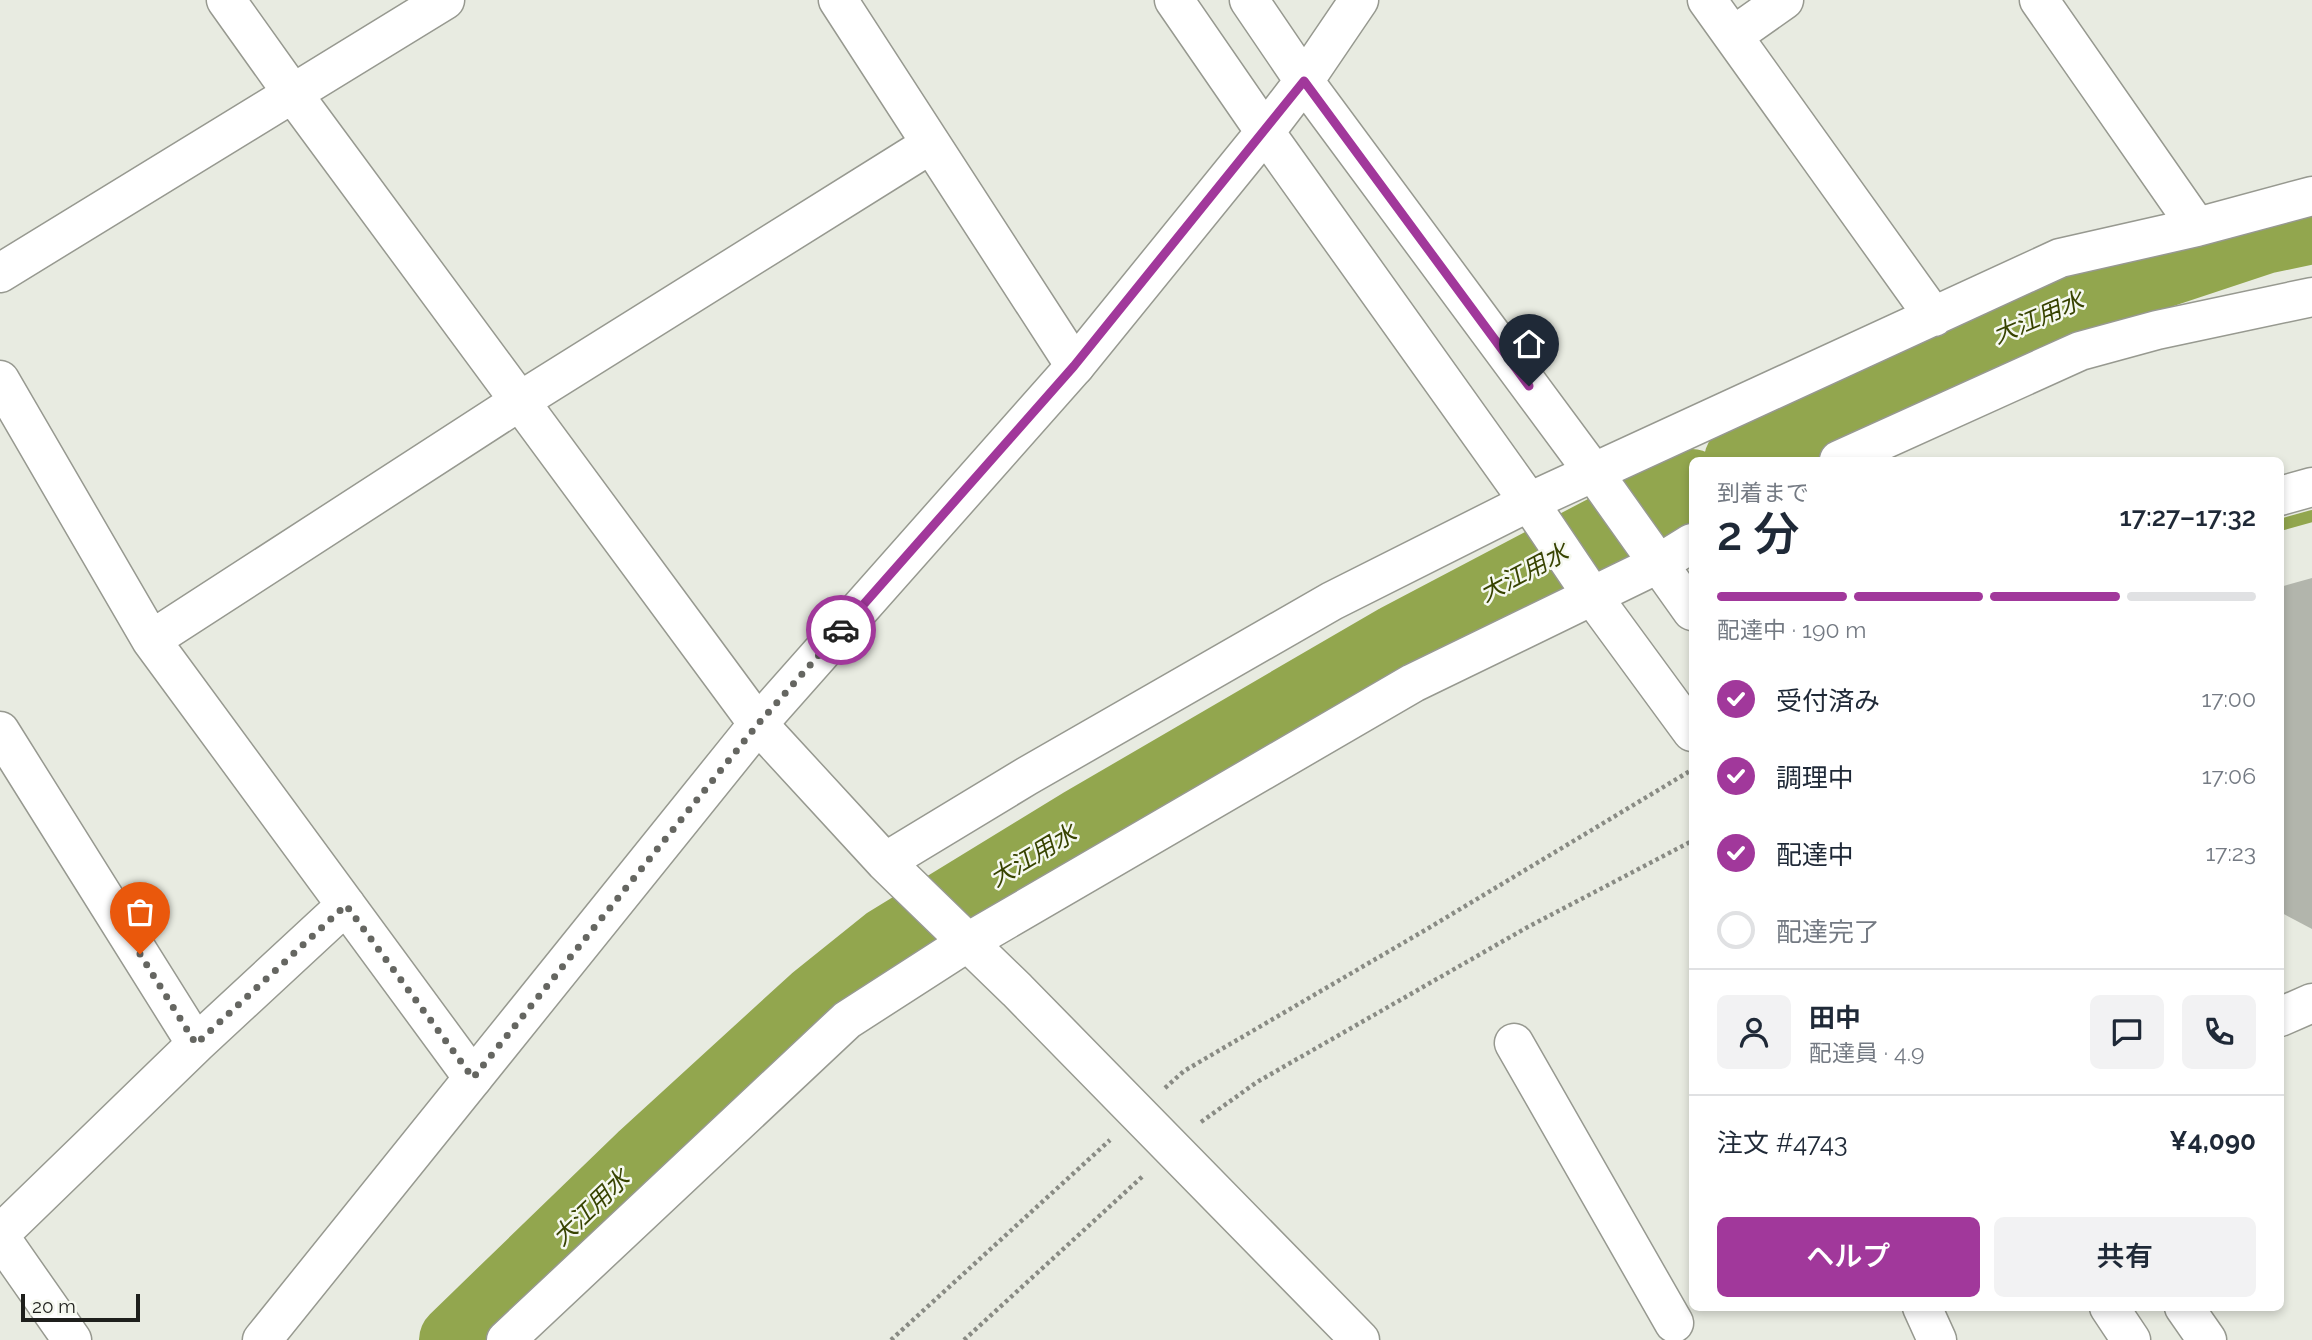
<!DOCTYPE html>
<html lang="ja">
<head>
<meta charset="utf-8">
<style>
  :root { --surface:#fff; --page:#f2f2f3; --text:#1f2937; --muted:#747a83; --line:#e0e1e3; --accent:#a1389b }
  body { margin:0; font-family:Raleway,"Noto Sans JP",sans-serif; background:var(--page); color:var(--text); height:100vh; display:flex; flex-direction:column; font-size:26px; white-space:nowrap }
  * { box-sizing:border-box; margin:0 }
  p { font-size:23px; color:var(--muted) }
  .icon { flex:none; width:38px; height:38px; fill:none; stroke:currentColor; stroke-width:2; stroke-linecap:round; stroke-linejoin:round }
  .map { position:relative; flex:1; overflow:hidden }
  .side { position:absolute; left:1689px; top:457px; width:595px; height:854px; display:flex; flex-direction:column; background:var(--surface); border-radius:10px; box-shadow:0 4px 10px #0003 }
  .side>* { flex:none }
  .scale { position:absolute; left:21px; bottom:18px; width:119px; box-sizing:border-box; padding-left:7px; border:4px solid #1e1f1c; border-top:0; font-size:19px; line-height:24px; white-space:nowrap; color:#1e1f1c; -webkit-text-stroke:5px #f5f8ef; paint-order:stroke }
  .pin { position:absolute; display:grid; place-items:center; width:60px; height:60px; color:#fff; margin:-72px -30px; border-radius:50% 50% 50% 0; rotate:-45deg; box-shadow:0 0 7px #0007 }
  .pin .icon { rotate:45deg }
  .courier { position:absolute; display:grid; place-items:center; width:70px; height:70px; margin:-35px; border:5px solid #a1389b; border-radius:50%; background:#fff; color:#222; box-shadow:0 2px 9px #0007 }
  .overview em { font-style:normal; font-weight:600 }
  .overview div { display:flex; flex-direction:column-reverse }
  .overview { display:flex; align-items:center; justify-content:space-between; height:119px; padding:0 28px }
  h1 { font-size:46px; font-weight:600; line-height:52px }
  .bar { display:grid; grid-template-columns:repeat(4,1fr); gap:10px 7px; align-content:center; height:84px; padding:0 28px }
  .bar i { height:9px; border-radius:5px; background:var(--line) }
  .bar .active { background:var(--accent) }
  .bar p { grid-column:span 4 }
  .line { display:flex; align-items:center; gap:18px; padding:0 28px; border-top:2px solid var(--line) }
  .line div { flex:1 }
  .round { display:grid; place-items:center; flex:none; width:74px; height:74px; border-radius:10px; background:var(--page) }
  ol { padding:0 28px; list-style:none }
  li { display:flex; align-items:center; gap:21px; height:77px }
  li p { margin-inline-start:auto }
  li .icon { padding:7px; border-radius:50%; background:var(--accent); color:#fff; stroke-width:4 }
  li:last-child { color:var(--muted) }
  li i { width:38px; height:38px; border:4px solid var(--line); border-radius:50% }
  .button { display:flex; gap:14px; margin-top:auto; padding:14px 28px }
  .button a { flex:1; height:80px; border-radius:10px; background:var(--accent); color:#fff; font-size:28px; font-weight:600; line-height:80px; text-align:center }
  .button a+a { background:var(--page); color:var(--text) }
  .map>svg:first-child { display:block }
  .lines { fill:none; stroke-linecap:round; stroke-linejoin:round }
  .stream { stroke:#92a64e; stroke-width:12 }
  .river { stroke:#92a64e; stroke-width:72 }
  .building { fill:#b2b5ac }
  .minor-casing { stroke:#979990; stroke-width:41 }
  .tertiary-casing { stroke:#979990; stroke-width:41 }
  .path { stroke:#898b84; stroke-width:4.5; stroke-dasharray:3.5 3.5; stroke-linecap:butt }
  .minor { stroke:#fff; stroke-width:38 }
  .tertiary { stroke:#fff; stroke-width:38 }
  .done { stroke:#656661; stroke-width:7; stroke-dasharray:0 12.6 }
  .route { stroke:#a1389b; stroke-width:9 }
  .labels { text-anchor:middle; stroke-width:5; stroke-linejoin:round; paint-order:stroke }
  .water-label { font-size:24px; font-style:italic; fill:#374300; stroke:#f5f8ef }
</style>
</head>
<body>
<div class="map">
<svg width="2312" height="1340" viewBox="0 0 2312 1340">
  <rect width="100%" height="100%" fill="#e8ebe1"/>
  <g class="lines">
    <!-- stream -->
    <path class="stream" d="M2280 525 2312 516"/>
    <!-- river -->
    <path class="river" d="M1740 460 2041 312 2264 238 2312 228
      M455 1340 643 1158 816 1000 887 943 1083 823 1397 640 1692 485"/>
  </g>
  <!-- building -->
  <path class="building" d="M2312 578V929L2280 912V587Z"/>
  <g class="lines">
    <defs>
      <path id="minor" d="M226 0 293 94 758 724 885 862 1017 990 1360 1340
        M838 0 1075 366
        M1707 0 1934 317
        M2039 0 2197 227
        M1733 36 1784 0
        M0 273 445 0
        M0 380 151 640 473 1078
        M1839 460 2080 351 2157 330 2312 297
        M2280 496 2312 487
        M151 640 520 401 931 144
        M0 731 196 1044
        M885 862 1027 776 1332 601 1529 502 2060 258 2197 227 2312 196
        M2280 1017 2312 1003
        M1514 1043 1674 1323
        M0 1234 196 1044 346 905
        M0 1237 72 1340
        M1922 1307 1937 1340
        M506 1340 847 1020 968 942 1413 683 1658 564 1692 543"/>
      <path id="tertiary" d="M1174 0 1265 132 1529 502 1593 597 1692 732
        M1249 0 1304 81 1594 473 1692 611
        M2109 1307 2131 1340
        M2184 1307 2207 1340
        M262 1340 758 724 1075 366 1265 132 1304 81 1359 0"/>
    </defs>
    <!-- minor casing -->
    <use href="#minor" class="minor-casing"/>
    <!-- tertiary casing -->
    <use href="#tertiary" class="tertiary-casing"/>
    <!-- path -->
    <path class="path" d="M1165 1088 1184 1071 1427 929 1690 771
      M1201 1122 1257 1082 1526 928 1692 841
      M891 1340 1110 1140
      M964 1340 1144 1175"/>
    <!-- minor -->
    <use href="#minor" class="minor"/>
    <!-- tertiary -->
    <use href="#tertiary" class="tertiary"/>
  </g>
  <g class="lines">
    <!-- done -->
    <path class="done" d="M140 954 196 1044 346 905 473 1078 758 724 841 630"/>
    <!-- route -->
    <path class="route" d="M841 630 1074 366 1304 81 1529 386"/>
  </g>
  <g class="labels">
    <!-- water labels -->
    <g class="water-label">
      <text transform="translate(2038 318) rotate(-23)" y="8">大江用水</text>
      <text transform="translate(1524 573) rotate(-28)" y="8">大江用水</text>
      <text transform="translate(1033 856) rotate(-31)" y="8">大江用水</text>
      <text transform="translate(591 1208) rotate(-44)" y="8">大江用水</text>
    </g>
  </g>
</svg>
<div class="scale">20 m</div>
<div class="pin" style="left:140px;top:954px;background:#ea580c"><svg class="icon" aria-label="bag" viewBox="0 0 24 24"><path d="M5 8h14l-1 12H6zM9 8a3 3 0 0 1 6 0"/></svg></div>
<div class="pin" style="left:1529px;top:386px;background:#1f2937"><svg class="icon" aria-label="home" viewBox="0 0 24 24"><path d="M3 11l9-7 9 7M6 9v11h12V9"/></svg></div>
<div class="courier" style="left:841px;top:630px"><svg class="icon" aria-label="car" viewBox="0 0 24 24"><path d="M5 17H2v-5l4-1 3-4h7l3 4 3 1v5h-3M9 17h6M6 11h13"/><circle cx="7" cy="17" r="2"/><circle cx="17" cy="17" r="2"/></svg></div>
<section class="side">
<div class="overview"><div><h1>2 分</h1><p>到着まで</p></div><em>17:27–17:32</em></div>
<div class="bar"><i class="active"></i><i class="active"></i><i class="active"></i><i></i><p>配達中 · 190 m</p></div>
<ol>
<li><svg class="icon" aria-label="check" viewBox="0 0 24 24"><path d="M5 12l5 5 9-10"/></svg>受付済み<p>17:00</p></li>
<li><svg class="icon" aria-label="check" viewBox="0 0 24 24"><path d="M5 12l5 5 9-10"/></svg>調理中<p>17:06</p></li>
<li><svg class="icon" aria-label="check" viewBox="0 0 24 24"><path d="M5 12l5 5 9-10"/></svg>配達中<p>17:23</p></li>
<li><i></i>配達完了</li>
</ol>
<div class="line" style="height:126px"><a class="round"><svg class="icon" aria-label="person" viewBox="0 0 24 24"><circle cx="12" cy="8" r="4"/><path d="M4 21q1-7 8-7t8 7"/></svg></a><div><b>田中</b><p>配達員 · 4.9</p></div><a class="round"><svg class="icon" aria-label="chat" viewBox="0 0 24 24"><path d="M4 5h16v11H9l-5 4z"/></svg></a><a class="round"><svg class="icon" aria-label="phone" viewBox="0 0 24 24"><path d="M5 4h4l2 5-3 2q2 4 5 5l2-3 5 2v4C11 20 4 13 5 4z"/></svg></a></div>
<div class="line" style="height:91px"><div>注文 #4743</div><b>¥4,090</b></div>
<div class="button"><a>ヘルプ</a><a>共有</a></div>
</section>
</div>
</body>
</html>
